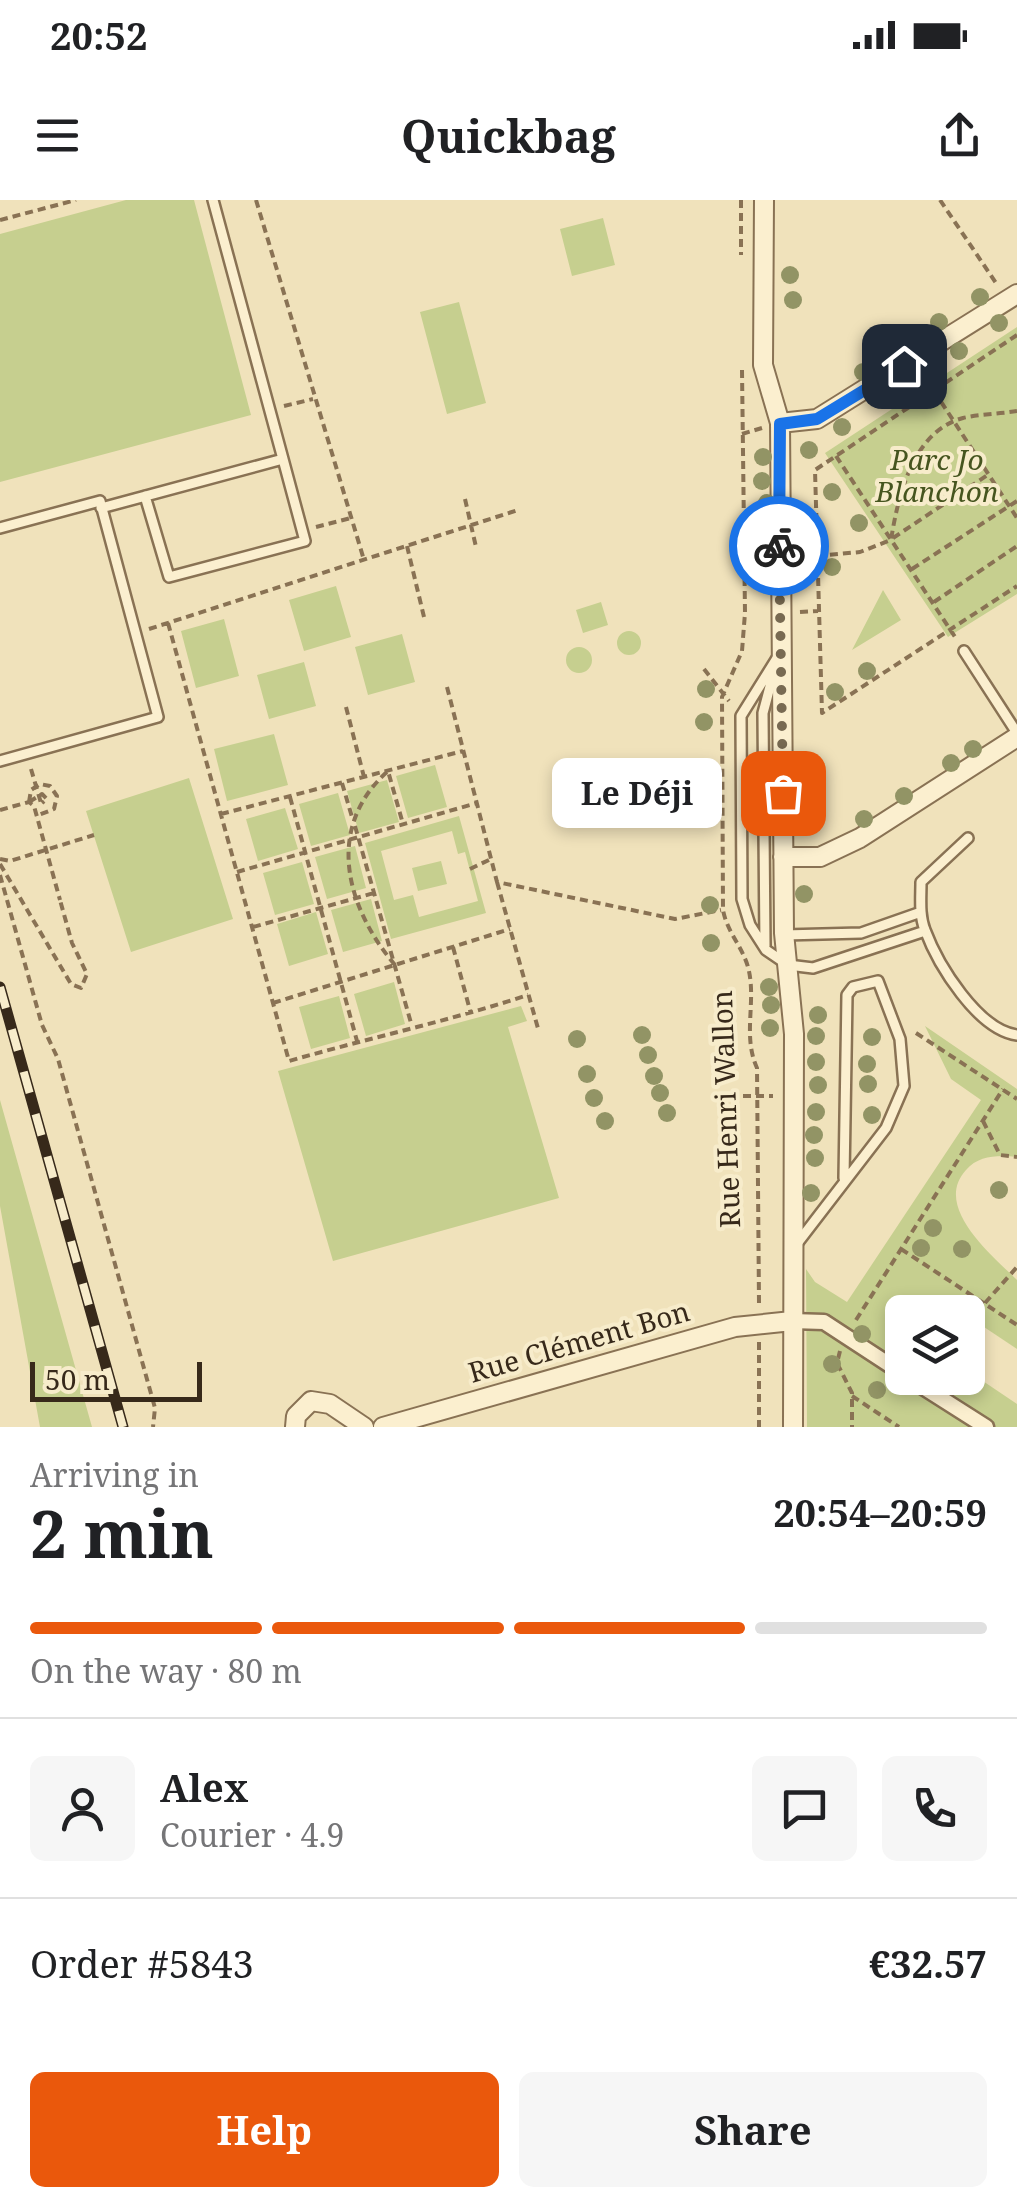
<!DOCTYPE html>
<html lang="en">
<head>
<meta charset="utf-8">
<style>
  :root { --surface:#fff; --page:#f6f6f6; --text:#202124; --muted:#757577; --line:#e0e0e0; --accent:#ea580c }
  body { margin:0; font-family:"Noto Serif",serif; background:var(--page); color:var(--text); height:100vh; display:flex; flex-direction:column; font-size:38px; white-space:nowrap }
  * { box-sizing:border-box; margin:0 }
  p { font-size:32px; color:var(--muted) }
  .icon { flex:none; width:55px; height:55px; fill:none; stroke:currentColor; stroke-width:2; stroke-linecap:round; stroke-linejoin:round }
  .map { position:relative; height:1227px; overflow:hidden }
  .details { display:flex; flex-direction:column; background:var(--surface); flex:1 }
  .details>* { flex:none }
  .fabs { position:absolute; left:885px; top:1095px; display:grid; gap:20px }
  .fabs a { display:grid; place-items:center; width:100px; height:100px; border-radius:15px; background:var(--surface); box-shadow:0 5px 15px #0003; font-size:50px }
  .scale { position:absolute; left:30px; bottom:25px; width:172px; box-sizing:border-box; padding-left:10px; border:5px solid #37291a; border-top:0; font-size:28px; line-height:35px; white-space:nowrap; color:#37291a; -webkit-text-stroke:8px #f7eccb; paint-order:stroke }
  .pin { position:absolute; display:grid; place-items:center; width:85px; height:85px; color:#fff; margin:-42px; border-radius:20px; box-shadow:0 5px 15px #0006 }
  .courier { position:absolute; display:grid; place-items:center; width:100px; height:100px; margin:-50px; border:8px solid #1a73e8; border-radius:50%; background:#fff; color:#222; box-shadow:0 2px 12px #0007 }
  .bubble { position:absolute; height:70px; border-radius:15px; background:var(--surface); box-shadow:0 5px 15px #0003; font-size:32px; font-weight:700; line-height:70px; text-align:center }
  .summary em { font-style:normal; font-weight:700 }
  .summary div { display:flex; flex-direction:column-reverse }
  .summary { display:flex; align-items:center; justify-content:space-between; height:170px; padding:0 30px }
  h1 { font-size:65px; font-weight:700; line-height:75px }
  .bar { display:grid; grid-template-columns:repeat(4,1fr); gap:15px 10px; align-content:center; height:120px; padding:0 30px }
  .bar i { height:12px; border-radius:8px; background:var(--line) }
  .bar .active { background:var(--accent) }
  .bar p { grid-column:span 4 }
  .line { display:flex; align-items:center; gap:25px; padding:0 30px; border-top:2px solid var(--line) }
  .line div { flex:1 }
  .round { display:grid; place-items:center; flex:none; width:105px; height:105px; border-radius:15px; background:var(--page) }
  .action { display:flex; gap:20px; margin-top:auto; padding:20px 30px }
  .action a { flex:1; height:115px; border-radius:15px; background:var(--accent); color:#fff; font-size:40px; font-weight:700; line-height:115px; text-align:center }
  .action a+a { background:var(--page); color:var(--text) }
  .status { display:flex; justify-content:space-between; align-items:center; height:70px; padding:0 50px; background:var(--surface); direction:ltr }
  .status svg { height:28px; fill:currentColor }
  header { display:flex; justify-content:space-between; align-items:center; height:130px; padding:0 30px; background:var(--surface); font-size:45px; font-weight:700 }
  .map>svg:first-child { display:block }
  .green { fill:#c6cf8f; fill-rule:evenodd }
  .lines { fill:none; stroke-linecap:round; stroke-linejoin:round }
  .service-casing { stroke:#897254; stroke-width:14 }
  .pedestrian-casing { stroke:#897254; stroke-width:19 }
  .minor-casing { stroke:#897254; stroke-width:22 }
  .path { stroke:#897254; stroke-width:4; stroke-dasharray:8 5; stroke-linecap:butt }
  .service { stroke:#fbefcf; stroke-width:9 }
  .pedestrian { stroke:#fbefcf; stroke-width:14 }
  .minor { stroke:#fbefcf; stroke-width:18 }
  .rail-casing { stroke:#37291a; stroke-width:11 }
  .rail { stroke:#f7eccb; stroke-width:8; stroke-dasharray:22; stroke-linecap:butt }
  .path-bridge { stroke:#897254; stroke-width:4; stroke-dasharray:8 5; stroke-linecap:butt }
  .tree { fill:#929465 }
  .done { stroke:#786a52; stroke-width:10; stroke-dasharray:0 18 }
  .route { stroke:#1a73e8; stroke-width:12 }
  .labels { text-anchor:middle; stroke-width:8; stroke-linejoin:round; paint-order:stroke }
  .park-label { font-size:28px; font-style:italic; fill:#46551f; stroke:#f7eccb }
  .street-label { font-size:28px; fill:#37291a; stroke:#f7eccb }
</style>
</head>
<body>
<div class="status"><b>20:52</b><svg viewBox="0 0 49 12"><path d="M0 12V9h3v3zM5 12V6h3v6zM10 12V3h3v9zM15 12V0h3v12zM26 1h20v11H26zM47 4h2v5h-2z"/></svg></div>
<header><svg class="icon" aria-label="menu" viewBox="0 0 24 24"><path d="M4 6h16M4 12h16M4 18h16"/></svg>Quickbag<svg class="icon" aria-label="share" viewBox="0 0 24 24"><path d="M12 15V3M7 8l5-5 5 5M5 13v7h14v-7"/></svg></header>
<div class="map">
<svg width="1017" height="1227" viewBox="0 0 1017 1227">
  <rect width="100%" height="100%" fill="#f0e2bb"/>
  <!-- green -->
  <path class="green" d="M126 0H194L251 215 0 282V34Z
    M603 18 615 65 572 76 560 29Z
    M459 102 486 203 447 214 420 112Z
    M1017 127V394L948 437 825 253Z
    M336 386 351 437 304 451 289 400Z
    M883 390 901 420 852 450Z
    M601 402 608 425 583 433 576 410Z
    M224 419 239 476 196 488 181 431Z
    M617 443a12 12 0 1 1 24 0a12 12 0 1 1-24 0Z
    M402 434 415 482 368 495 355 447Z
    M566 460a13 13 0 1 1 26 0a13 13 0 1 1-26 0Z
    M304 462 316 506 269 519 257 475Z
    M274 534 288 585 227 601 214 549Z
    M435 565 447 607 408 618 396 576Z
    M189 578 233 719 131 752 86 611Z
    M387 580 399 622 359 633 347 591Z
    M338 593 350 635 311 646 299 604Z
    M285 608 298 649 258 661 246 619Z
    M459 616 486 713 391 739 365 643ZM452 631 458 654 465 652 478 701 419 717 413 695 394 700 381 651Z
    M355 646 366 688 327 699 315 657Z
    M441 661 447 684 418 691 412 668Z
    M302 662 314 704 275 715 263 673Z
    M371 699 382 741 343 752 331 710Z
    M316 712 328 754 289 766 277 724Z
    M394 782 405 824 366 836 354 794Z
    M339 796 350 838 311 849 299 807Z
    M521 806 527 821 508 827 559 998 333 1061 278 871Z
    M925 826 1017 889V957C999 955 979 955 966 970 932 1007 993 1056 1017 1080V1149L948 1103 941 1112H902V1178H968V1171L1017 1204V1227H807L806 1069 815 1082 847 1102 981 900 951 879Z
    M0 900 92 1227H40L0 1006Z"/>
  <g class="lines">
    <defs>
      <path id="service" d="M145 296 169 377 305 341 283 259
        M101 308 283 259 213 0
        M0 328 100 301 158 517 0 561
        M964 451 1017 533
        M779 455 741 516 742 699 750 725 766 750 788 765 813 768 925 731
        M968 638 921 682C921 698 919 715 925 730 938 765 978 830 1017 835
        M784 735 861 733 921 712
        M765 746 763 513 776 464
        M796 1045 886 928 904 886 900 839 878 781 853 787 847 795 844 978"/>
      <path id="pedestrian" d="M792 1121 824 1122 902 1173
        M909 1178 986 1227"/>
      <path id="minor" d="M764 0 763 165 780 223 784 733 794 834 793 1227
        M780 223 817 219 1017 94
        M783 657H820L860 638 1017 537
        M295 1227 296 1216 311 1201 330 1204 364 1227
        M383 1227 735 1127 792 1121"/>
    </defs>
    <!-- service casing -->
    <use href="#service" class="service-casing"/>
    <!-- pedestrian casing -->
    <use href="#pedestrian" class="pedestrian-casing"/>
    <!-- minor casing -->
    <use href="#minor" class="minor-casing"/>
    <!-- path -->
    <path class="path" d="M256 0 364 360
      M741 0V55
      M940 0 996 83
      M0 20 76 0
      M1017 135 815 270 822 513 1017 386
      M742 170 745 413 742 451 722 497 723 710C727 732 742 746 748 767 757 801 742 835 757 868L759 1103
      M934 191 1017 318
      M284 206 313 199
      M742 234 762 228
      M836 256 957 440
      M465 299 476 347
      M744 320H762
      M316 327 351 318
      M893 338 989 274
      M407 346 424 417
      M817 356 860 352 891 340C898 296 913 231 963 218 980 214 999 214 1017 211
      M912 369 1017 301
      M934 402 1017 346
      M800 412 818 411
      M168 423 289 861C369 838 449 821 528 795
      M149 429 518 310
      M704 469 729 501
      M447 487 497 682 675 719 721 710
      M346 507 364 577
      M31 569 41 603
      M342 583 352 617
      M290 597 357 841
      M29 602 42 594 47 599 42 603
      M221 614 463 551
      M355 626 411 823
      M0 659 10 661 94 635
      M0 664 71 784 81 788 87 774 72 743 60 700
      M470 669 491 659
      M237 672 477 603
      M0 675 42 825 58 859 155 1208 153 1227
      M497 682 539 832
      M253 727 374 693
      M453 747 471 814
      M395 765C345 706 325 627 388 571L403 624
      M273 803 510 729
      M916 833 1017 899
      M743 896H773
      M983 921 1000 955 1017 957
      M901 1049 1017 1125
      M985 1103 1017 1067
      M856 1120 1003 889
      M759 1142V1227
      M840 1151 837 1163 852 1193V1227
      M852 1196 899 1227"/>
    <!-- service -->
    <use href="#service" class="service"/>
    <!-- pedestrian -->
    <use href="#pedestrian" class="pedestrian"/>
    <!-- minor -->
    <use href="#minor" class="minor"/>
    <defs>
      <path id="rail" d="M0 787 123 1227"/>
    </defs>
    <!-- rail casing -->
    <use href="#rail" class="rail-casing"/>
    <!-- rail -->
    <use href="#rail" class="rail"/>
    <!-- path-bridge -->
    <path class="path-bridge" d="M29 602 31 590 40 584 50 586 57 596 54 609 36 616
      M0 610 29 602 34 606 60 700"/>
  </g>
  <!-- trees -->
  <g class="tree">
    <circle cx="790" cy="75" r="9"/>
    <circle cx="980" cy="97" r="9"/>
    <circle cx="793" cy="100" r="9"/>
    <circle cx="939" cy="122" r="9"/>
    <circle cx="999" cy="123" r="9"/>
    <circle cx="901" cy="147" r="9"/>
    <circle cx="959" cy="151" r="9"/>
    <circle cx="863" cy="172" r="9"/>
    <circle cx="920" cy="174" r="9"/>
    <circle cx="883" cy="199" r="9"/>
    <circle cx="842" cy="227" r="9"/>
    <circle cx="809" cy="250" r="9"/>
    <circle cx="763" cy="257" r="9"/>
    <circle cx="762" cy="281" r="9"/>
    <circle cx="832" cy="292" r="9"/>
    <circle cx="767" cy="303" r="9"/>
    <circle cx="859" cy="323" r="9"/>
    <circle cx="832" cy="367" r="9"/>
    <circle cx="867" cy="471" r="9"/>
    <circle cx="706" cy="489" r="9"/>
    <circle cx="835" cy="492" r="9"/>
    <circle cx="704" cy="522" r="9"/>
    <circle cx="973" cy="549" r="9"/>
    <circle cx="951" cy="563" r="9"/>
    <circle cx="904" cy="596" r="9"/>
    <circle cx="864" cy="619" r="9"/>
    <circle cx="804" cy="694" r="9"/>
    <circle cx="710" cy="705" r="9"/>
    <circle cx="711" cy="743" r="9"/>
    <circle cx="769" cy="787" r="9"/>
    <circle cx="771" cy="805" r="9"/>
    <circle cx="818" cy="815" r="9"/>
    <circle cx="770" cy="828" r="9"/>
    <circle cx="642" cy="835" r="9"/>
    <circle cx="816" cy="836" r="9"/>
    <circle cx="872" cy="837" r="9"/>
    <circle cx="577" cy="839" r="9"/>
    <circle cx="648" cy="855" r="9"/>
    <circle cx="816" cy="862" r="9"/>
    <circle cx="867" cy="864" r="9"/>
    <circle cx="587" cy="874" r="9"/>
    <circle cx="654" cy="876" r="9"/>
    <circle cx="868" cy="884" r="9"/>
    <circle cx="818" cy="885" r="9"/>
    <circle cx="660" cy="893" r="9"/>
    <circle cx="594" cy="898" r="9"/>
    <circle cx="816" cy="912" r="9"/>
    <circle cx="667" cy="913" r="9"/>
    <circle cx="872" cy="915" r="9"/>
    <circle cx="605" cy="921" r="9"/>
    <circle cx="814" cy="935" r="9"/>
    <circle cx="815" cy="958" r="9"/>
    <circle cx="999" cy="990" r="9"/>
    <circle cx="811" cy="993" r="9"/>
    <circle cx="933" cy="1028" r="9"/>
    <circle cx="921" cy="1048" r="9"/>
    <circle cx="962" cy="1049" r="9"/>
    <circle cx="862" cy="1134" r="9"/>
    <circle cx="832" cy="1164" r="9"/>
    <circle cx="877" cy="1190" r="9"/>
  </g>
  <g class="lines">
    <!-- done -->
    <path class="done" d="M779 346 783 593"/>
    <!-- route -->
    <path class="route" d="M779 346 780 224 817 219 904 166"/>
  </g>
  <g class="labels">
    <!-- park labels -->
    <g class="park-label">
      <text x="937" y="270">Parc Jo<tspan x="937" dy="32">Blanchon</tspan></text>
    </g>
    <!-- street labels -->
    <g class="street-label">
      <text transform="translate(726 909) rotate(-92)" y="10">Rue Henri Wallon</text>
      <text transform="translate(579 1142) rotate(-16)" y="10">Rue Clément Bon</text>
    </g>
  </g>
</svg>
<div class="fabs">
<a><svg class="icon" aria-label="layers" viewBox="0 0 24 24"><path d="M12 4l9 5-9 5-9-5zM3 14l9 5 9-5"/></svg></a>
</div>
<div class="scale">50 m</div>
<div class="pin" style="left:783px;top:593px;background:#ea580c"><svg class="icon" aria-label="bag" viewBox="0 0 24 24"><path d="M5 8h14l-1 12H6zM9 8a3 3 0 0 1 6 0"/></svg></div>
<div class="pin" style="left:904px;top:166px;background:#1f2937"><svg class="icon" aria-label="home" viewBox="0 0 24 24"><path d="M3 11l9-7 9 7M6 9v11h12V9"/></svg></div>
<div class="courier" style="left:779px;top:346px"><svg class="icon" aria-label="bike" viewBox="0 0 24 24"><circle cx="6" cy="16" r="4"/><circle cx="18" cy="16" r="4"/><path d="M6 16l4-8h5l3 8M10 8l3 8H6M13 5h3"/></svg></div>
<div class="bubble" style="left:552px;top:558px;width:170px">Le Déji</div>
</div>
<section class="details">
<div class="summary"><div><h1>2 min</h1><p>Arriving in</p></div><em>20:54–20:59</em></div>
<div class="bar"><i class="active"></i><i class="active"></i><i class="active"></i><i></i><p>On the way · 80 m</p></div>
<div class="line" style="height:180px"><a class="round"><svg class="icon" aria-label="person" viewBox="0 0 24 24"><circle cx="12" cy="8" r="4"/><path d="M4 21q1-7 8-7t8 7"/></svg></a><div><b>Alex</b><p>Courier · 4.9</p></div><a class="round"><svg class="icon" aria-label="chat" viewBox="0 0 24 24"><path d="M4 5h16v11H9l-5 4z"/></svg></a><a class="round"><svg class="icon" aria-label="phone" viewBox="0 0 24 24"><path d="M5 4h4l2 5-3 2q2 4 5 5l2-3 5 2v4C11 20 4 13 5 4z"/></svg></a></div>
<div class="line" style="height:130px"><div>Order #5843</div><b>€32.57</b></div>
<div class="action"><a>Help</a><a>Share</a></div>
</section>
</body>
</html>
